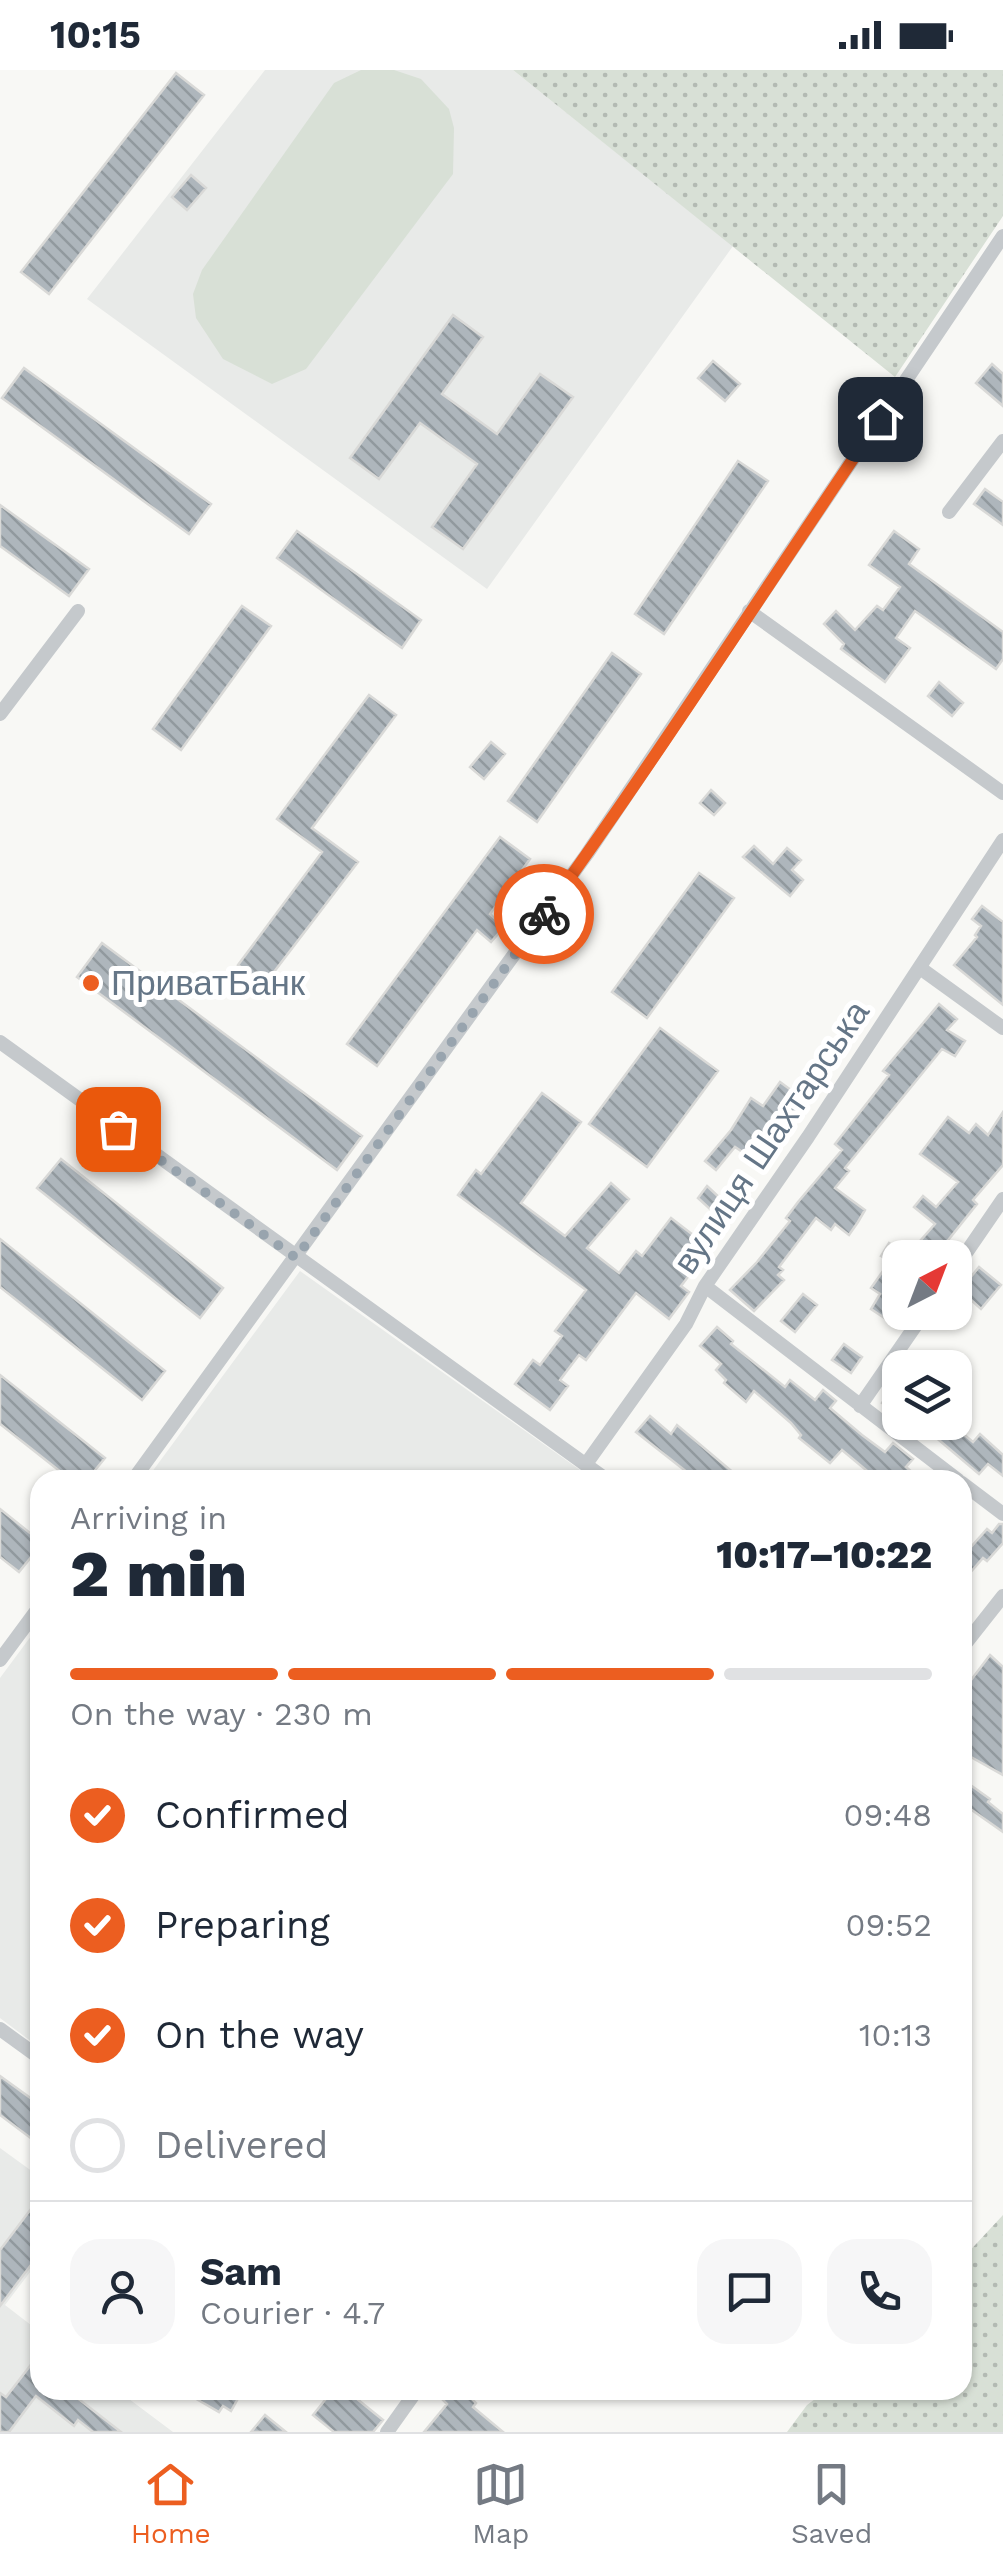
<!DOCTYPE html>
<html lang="en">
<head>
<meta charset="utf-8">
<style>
  :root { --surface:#fff; --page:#f6f6f7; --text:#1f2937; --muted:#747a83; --line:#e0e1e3; --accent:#ec5e20 }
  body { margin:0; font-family:"Work Sans",sans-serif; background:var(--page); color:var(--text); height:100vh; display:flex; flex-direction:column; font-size:38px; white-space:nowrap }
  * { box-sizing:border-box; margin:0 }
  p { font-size:32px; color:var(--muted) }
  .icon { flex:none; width:55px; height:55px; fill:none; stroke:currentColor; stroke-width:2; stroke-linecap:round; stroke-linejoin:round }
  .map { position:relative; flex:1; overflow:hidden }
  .sheet { position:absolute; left:30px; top:1400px; width:942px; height:930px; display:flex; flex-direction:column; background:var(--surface); border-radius:30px; box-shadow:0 2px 8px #0004 }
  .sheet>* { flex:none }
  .needle { width:65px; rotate:42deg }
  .tools { position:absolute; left:882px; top:1170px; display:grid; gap:20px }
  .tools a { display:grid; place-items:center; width:90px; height:90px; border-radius:20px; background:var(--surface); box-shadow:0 2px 8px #0004; font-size:50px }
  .pin { position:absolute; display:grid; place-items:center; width:85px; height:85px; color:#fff; margin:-42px; border-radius:20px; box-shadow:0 5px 15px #0006 }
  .courier { position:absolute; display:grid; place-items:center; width:100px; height:100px; margin:-50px; border:8px solid #ec5e20; border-radius:50%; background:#fff; color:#222; box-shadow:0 2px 12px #0007 }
  .summary em { font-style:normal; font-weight:800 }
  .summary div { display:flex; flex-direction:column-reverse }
  .summary { display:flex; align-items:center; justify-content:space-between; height:170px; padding:0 40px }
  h1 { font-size:65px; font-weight:800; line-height:75px }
  .bar { display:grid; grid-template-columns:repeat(4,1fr); gap:15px 10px; align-content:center; height:120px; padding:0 40px }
  .bar i { height:12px; border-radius:8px; background:var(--line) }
  .bar .active { background:var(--accent) }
  .bar p { grid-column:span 4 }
  .line { display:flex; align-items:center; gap:25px; padding:0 40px; border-top:2px solid var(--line) }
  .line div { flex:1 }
  .round { display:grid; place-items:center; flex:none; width:105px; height:105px; border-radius:30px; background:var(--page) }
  ol { padding:0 40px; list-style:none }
  li { display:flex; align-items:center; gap:30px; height:110px }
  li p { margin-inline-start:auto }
  li .icon { padding:10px; border-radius:50%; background:var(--accent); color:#fff; stroke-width:4 }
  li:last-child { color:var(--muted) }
  li i { width:55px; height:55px; border:5px solid var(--line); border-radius:50% }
  .status { display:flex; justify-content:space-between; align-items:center; height:70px; padding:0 50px; background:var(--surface); direction:ltr }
  .status svg { height:28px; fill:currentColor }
  .dock { display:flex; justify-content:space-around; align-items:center; height:140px; border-top:2px solid var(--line); background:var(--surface); font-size:28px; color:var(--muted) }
  .dock a { display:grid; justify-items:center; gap:5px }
  .dock .active { color:var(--accent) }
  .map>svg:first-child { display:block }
  .built { fill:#e8eae8 }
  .garden { fill:url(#garden-dots) }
  .pitch { fill:#d8e0d6 }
  .building { fill:url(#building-back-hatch); stroke:#d9d9d7; stroke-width:2.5 }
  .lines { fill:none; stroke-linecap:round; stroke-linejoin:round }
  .minor { stroke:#c5c9cc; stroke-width:14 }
  .done { stroke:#98a4ae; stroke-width:10; stroke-dasharray:0 18 }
  .route { stroke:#ec5e20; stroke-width:12 }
  .poi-dot { fill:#ec5e20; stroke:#fff; stroke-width:4 }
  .labels { text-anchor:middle; stroke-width:10; stroke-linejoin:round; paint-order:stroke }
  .poi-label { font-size:35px; fill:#657687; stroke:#fff; text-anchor:start }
  .street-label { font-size:35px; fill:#657687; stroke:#fff }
</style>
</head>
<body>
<div class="status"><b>10:15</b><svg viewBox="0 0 49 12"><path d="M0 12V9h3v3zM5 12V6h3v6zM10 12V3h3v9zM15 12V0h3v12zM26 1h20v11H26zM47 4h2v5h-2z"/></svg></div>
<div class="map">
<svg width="1003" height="2362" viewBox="0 0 1003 2362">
  <defs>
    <pattern id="garden-dots" width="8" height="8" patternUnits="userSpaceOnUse" patternTransform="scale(2.5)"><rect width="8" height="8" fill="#d8e0d6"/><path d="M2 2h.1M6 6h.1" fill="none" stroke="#b3bab3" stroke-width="1.8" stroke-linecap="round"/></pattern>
    <pattern id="building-back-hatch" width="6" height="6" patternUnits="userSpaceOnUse" patternTransform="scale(2.5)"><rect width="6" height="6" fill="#aeb6bc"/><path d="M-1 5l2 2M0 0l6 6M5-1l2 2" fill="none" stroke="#91999e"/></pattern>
  </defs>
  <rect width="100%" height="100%" fill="#f8f8f5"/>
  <!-- built -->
  <path class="built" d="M265 0H513L733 176 487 519 87 229Z
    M300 1201 594 1410H146Z
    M40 1554V1978L0 1948V1608Z
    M0 2078 40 2107V2189L5 2235 40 2262V2320H117L173 2362H0Z"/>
  <!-- garden -->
  <path class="garden" d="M513 0H1003V146L895 307Z
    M1003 2145V2362H787L807 2335 827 2320H962L963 2188Z"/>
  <!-- pitch -->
  <path class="pitch" d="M361 0H394L421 9 449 39 454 58 453 104 306 299 272 314 223 289 196 248 193 224 202 200 334 13Z"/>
  <!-- building -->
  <path class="building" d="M176 3 204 25 49 224 21 202Z
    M191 105 206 118 187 140 172 127Z
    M453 245 483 267 442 324 497 364 540 304 573 327 463 479 432 457 477 394 420 353 379 409 350 388Z
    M713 291 740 314 725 331 698 308Z
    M992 294 1003 304V336L976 313Z
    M24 298 211 434 189 464 2 328Z
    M738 391 768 411 664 564 635 544Z
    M985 419 1003 432V455L974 434Z
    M0 435 89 499 69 526 0 476Z
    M297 461 421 550 402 578 277 488Z
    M894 461 919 479 909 494 1003 562V589L996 599 915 541 896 568 910 578 885 612 841 579 844 574 824 554 836 541 855 560 877 536 883 540 900 517 869 495Z
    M242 536 271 556 181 680 153 659Z
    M612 583 641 604 537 752 508 731Z
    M939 612 963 633 952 646 928 626Z
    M369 625 396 645 312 758 358 792 264 915 238 895 322 782 277 749Z
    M491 672 505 684 484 709 470 697Z
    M711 720 725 733 714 745 700 733Z
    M500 767 530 789 490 844 504 857 491 872 477 860 377 996 347 974Z
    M754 776 773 794 787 778 801 790 792 800 803 810 790 826 743 787Z
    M699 803 734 828 647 948 612 922Z
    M982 836 1003 852V935L954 895 977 867 975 865 981 856 972 849Z
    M102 873 362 1066 337 1100 77 907Z
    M939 934 957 949 947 960 965 971 955 986 942 979 845 1098 849 1101 835 1118 865 1140 858 1152 849 1165 835 1154 831 1160 816 1148 779 1197 783 1200 778 1205 784 1210 754 1241 730 1220 757 1192 790 1151 786 1148 798 1132 842 1080 835 1074 889 1005 883 1001Z
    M660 958 718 1001 647 1097 589 1054Z
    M780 1012 806 1031 762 1095 735 1077 716 1100 705 1091 731 1060 751 1028 763 1036Z
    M542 1023 581 1052 521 1133 565 1166 611 1113 629 1129 587 1178 619 1203 636 1181 642 1186 671 1148 710 1178 681 1216 689 1222 669 1249 636 1223 586 1290 579 1285 560 1310 568 1316 550 1340 515 1314 533 1290 540 1295 562 1266 555 1261 586 1220 458 1125 476 1100 481 1104Z
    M1003 1042V1095L973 1130 977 1134 937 1184 921 1170 935 1154 914 1137 923 1126 936 1137 958 1112 920 1084 948 1047 969 1063 976 1054 988 1065Z
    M61 1089 223 1218 200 1248 37 1118Z
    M707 1116 720 1128 710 1139 698 1128Z
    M0 1169 165 1301 142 1330 0 1217Z
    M889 1173 898 1179 900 1176 903 1182 900 1187V1240L892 1253 871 1239 880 1224 871 1218 890 1191 881 1186Z
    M979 1197 1001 1215 981 1239 960 1220Z
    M803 1224 817 1235 795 1262 781 1251Z
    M717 1257 733 1271 731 1274 785 1317 790 1310 815 1330 823 1320 836 1331 830 1338 862 1365 885 1382 893 1373 913 1389 906 1397 921 1410H878L842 1380 830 1393 799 1368 801 1365 791 1353 754 1321 746 1332 724 1313 726 1310 716 1300 721 1294 700 1276Z
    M844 1274 862 1287 851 1303 832 1290Z
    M0 1305 105 1388 87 1410H71L0 1354Z
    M900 1308V1346L882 1333Z
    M650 1346 671 1364 677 1355 742 1410H697L636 1362Z
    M943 1352H949L973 1372 980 1364 1003 1385V1406L988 1394 979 1404 933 1365Z
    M0 1439 40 1471V1476L19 1502 0 1487Z
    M999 1454H1003V1473L987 1491 983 1488 962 1512V1487L987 1459 992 1463Z
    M990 1585 1003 1597V1705L962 1682V1622Z
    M962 1709 990 1729 988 1732 1003 1744V1762L962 1733Z
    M0 2006 40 2035V2075L0 2045Z
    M40 2127V2183L0 2236V2180Z
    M40 2283V2320H67L121 2362H93L78 2350 74 2356 36 2326 9 2362H0V2323L6 2327Z
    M181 2320H240V2325L231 2341 223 2336 219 2342Z
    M333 2320H346L383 2350 373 2362H334L313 2345Z
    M450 2320H463L476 2333 473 2337 503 2362H424L447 2334 442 2329Z
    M265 2345 286 2362H251Z"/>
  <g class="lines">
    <!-- minor -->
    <path class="minor" d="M949 442 1003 371
      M749 541 1003 723
      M0 644 78 541
      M920 898 1003 958
      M0 972 607 1410
      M955 1199 1003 1129
      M705 1216 958 1410
      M860 1336 925 1242
      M586 1394 686 1254 705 1216 808 1067 1003 770
      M133 1410 587 784 1003 166
      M962 1413 1003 1444
      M962 1578 1003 1526
      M0 1590 40 1536
      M0 1959 40 1988
      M387 2362 417 2320"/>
  </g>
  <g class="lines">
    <!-- done -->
    <path class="done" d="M118 1059 296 1188 544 844"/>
    <!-- route -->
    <path class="route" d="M544 844C661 682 768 514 880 349"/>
  </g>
  <!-- markers -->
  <circle class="poi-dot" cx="91" cy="913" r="10"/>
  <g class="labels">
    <!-- poi labels -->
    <g class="poi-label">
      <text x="111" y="925">ПриватБанк</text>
    </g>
    <!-- street labels -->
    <g class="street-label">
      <text transform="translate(771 1067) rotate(-56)" y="12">вулиця Шахтарська</text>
    </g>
  </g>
</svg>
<div class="tools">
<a><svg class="needle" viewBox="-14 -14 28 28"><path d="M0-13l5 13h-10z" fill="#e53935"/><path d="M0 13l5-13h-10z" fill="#747a83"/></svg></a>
<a><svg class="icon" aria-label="layers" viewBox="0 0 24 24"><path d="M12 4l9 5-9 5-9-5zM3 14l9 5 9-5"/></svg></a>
</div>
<div class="pin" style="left:118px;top:1059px;background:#ea580c"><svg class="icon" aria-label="bag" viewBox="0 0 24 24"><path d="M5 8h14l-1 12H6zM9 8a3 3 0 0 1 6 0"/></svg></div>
<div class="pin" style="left:880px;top:349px;background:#1f2937"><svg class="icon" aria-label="home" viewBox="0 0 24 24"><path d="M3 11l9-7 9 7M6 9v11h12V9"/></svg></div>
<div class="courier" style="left:544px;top:844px"><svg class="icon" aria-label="bike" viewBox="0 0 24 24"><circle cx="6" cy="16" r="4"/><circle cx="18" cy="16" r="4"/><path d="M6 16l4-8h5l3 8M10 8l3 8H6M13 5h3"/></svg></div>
<section class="sheet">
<div class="summary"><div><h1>2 min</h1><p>Arriving in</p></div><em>10:17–10:22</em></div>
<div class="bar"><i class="active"></i><i class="active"></i><i class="active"></i><i></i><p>On the way · 230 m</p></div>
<ol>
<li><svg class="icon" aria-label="check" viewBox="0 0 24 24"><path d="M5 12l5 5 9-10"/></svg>Confirmed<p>09:48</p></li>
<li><svg class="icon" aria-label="check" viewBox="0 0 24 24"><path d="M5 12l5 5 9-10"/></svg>Preparing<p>09:52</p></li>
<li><svg class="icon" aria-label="check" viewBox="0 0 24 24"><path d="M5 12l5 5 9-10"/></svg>On the way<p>10:13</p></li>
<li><i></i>Delivered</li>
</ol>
<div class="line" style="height:180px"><a class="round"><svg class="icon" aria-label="person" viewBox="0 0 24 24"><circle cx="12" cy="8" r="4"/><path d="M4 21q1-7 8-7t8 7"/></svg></a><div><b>Sam</b><p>Courier · 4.7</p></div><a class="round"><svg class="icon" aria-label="chat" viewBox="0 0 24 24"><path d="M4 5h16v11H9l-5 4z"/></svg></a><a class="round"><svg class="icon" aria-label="phone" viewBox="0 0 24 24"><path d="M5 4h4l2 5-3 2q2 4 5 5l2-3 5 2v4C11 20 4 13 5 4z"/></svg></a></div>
</section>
</div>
<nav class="dock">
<a class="active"><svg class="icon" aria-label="home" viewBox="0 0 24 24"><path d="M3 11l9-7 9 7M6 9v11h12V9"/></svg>Home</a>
<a><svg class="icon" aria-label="map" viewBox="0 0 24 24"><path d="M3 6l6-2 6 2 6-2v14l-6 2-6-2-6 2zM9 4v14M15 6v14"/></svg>Map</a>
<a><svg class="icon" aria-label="saved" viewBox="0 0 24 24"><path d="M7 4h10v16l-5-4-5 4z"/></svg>Saved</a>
</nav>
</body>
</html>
